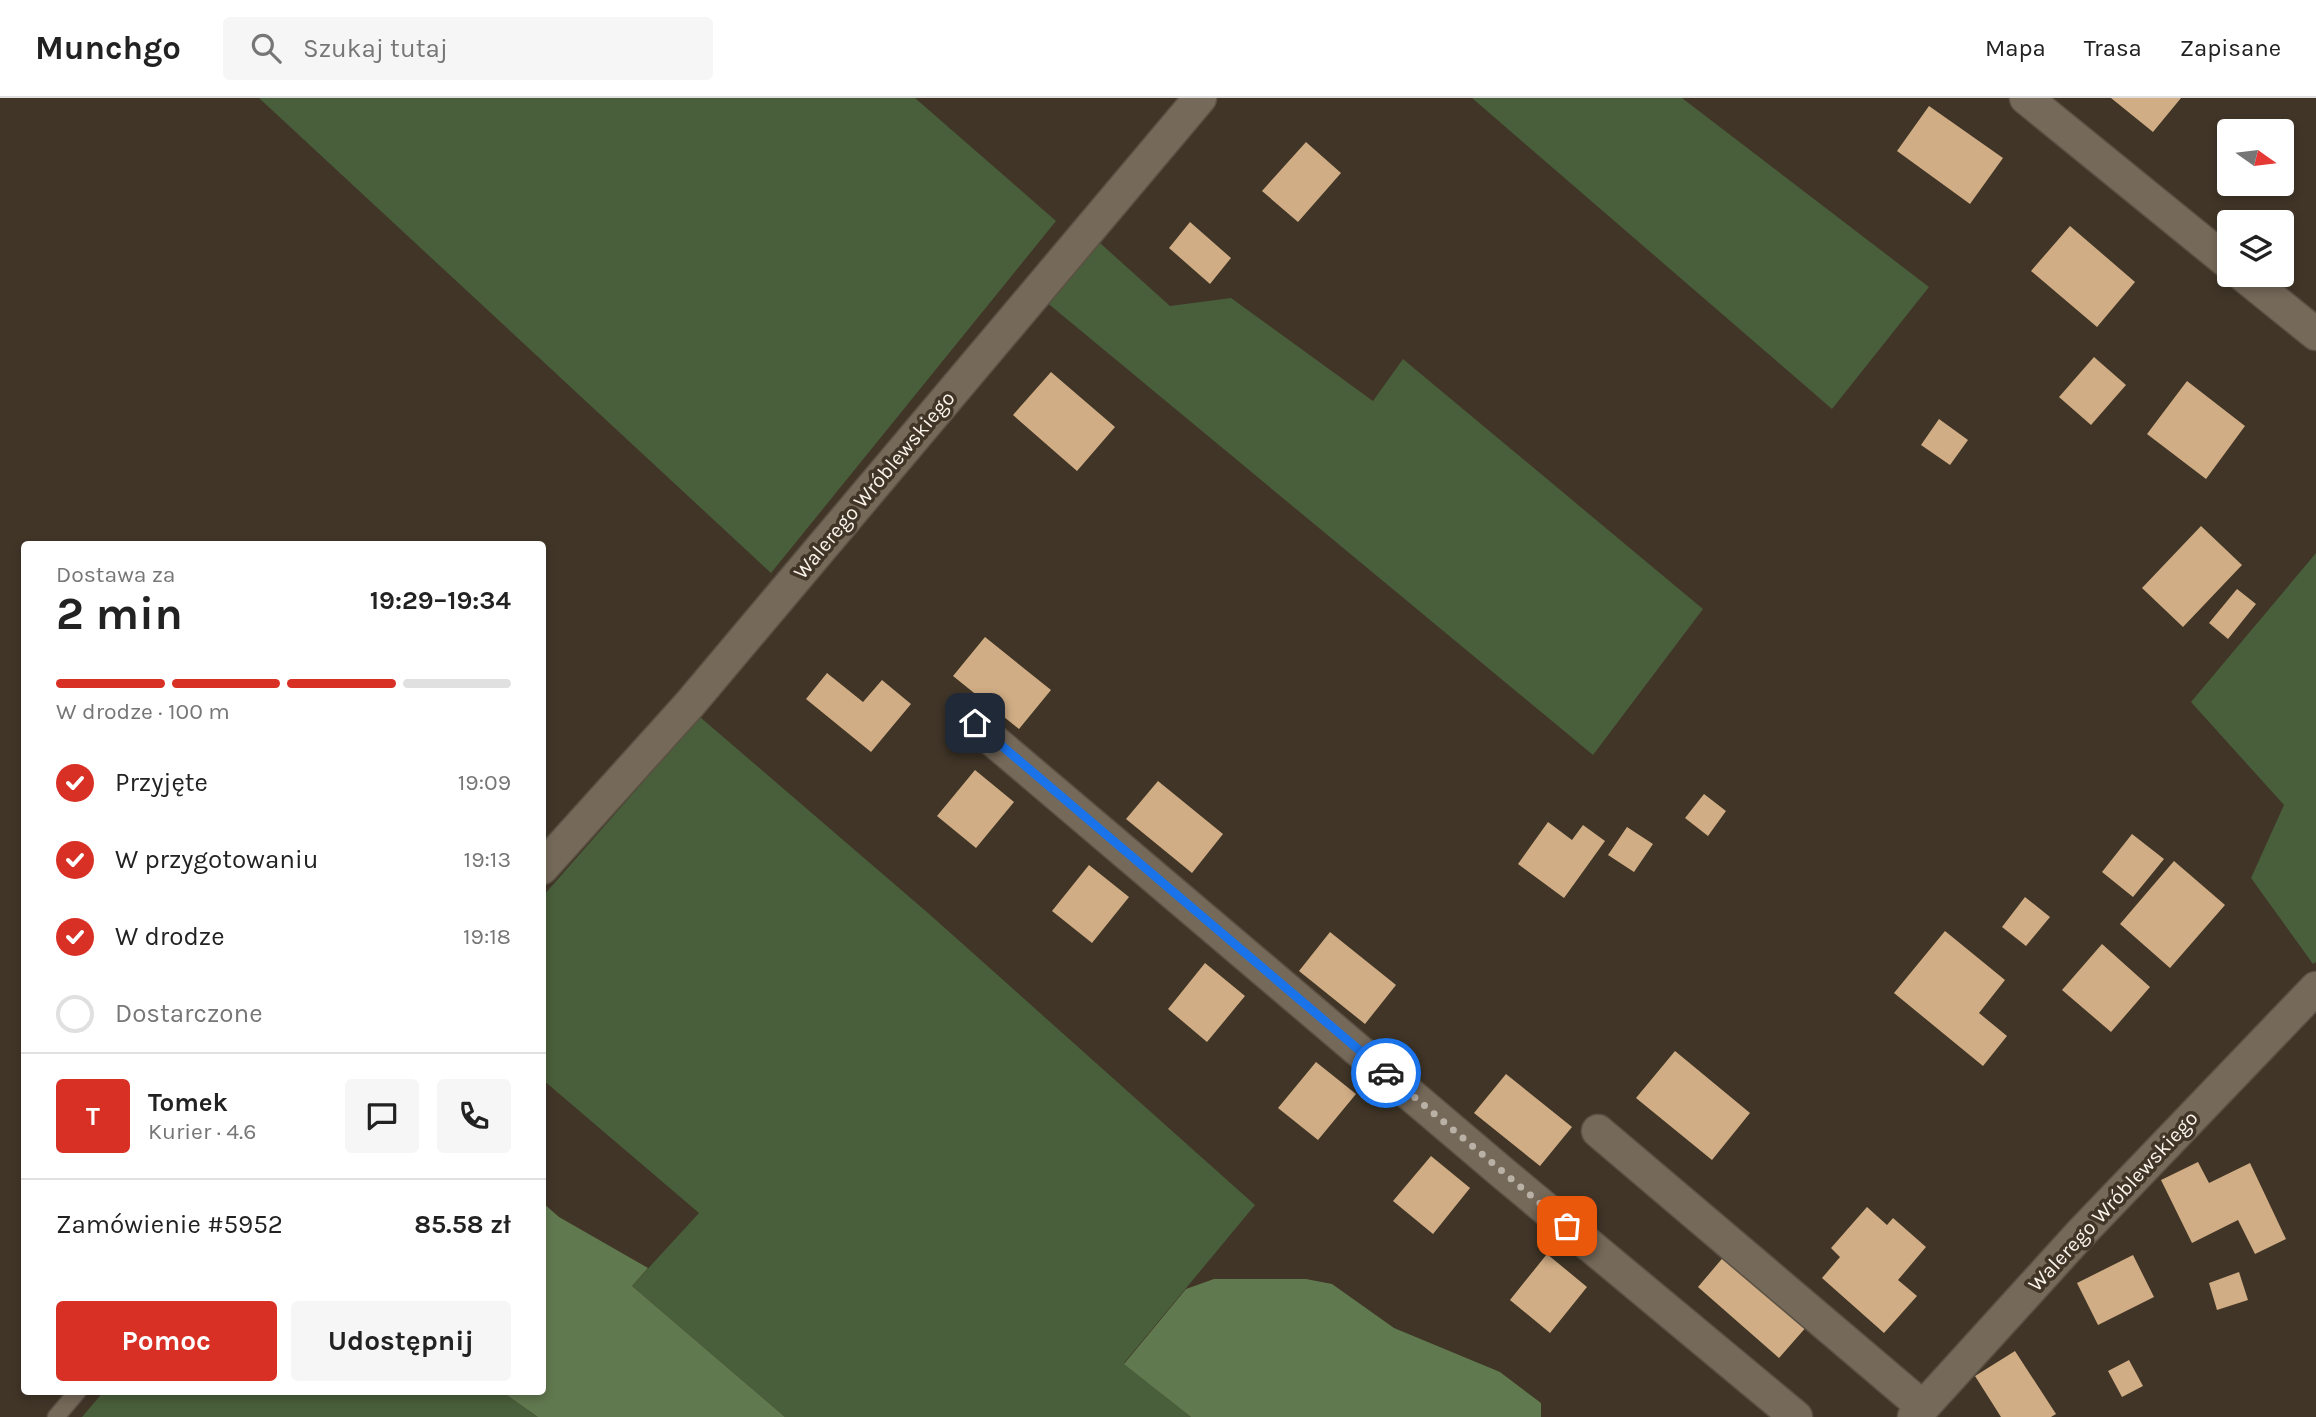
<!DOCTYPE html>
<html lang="pl">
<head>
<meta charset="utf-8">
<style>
  :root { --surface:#fff; --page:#f6f6f6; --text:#222; --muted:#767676; --line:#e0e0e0; --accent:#d93025 }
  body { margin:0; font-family:Karla,sans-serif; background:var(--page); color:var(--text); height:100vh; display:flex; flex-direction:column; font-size:26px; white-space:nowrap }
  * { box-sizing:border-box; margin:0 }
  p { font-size:23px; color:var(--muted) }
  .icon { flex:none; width:38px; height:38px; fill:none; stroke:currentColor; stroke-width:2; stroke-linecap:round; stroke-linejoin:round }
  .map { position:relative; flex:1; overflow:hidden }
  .panel { position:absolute; left:21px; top:443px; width:525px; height:854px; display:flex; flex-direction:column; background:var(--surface); border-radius:7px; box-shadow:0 4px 10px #0003 }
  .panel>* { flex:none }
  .needle { width:46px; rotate:104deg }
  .buttons { position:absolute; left:2217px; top:21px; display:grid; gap:14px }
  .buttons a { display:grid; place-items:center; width:77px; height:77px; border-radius:7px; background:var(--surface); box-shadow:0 4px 10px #0003; font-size:35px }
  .pin { position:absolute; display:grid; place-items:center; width:60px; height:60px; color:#fff; margin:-30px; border-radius:14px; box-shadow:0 4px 10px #0006 }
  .courier { position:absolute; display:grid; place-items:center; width:70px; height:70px; margin:-35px; border:5px solid #1a73e8; border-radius:50%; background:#fff; color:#222; box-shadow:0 2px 9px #0007 }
  .headline em { font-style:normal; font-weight:700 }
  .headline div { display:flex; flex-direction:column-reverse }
  .headline { display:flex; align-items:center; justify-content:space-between; height:119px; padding:0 35px }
  h1 { font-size:46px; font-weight:700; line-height:52px }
  .bar { display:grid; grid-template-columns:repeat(4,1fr); gap:10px 7px; align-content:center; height:84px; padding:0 35px }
  .bar i { height:9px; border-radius:5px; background:var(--line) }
  .bar .selected { background:var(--accent) }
  .bar p { grid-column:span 4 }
  .line { display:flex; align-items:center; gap:18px; padding:0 35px; border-top:2px solid var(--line) }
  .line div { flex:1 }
  .round { display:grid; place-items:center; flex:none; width:74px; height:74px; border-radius:7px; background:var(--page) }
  ol { padding:0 35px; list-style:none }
  li { display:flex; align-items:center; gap:21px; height:77px }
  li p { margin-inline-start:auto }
  li .icon { padding:7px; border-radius:50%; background:var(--accent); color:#fff; stroke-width:4 }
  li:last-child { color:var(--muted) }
  li i { width:38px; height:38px; border:4px solid var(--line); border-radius:50% }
  .primary-button { display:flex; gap:14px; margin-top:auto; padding:14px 35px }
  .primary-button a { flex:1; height:80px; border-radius:7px; background:var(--accent); color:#fff; font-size:28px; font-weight:700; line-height:80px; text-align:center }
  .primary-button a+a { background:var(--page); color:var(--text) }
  header { display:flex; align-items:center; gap:42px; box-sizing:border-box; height:98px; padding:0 35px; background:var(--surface); border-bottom:2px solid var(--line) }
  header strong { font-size:33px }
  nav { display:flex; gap:38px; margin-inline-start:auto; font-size:24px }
  .search { width:490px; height:63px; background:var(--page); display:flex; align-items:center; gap:18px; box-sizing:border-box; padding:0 24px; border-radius:7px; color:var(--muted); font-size:26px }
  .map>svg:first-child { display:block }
  .green { fill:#495e3a }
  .forest { fill:#61794f }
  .building { fill:#d0ad84 }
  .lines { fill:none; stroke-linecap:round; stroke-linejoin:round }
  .lane-casing { stroke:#5a5144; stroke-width:19 }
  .street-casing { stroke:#5a5144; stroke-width:35 }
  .lane { stroke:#756959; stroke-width:16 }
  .street { stroke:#756959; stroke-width:32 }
  .done { stroke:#bab1a6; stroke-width:7; stroke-dasharray:0 12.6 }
  .route { stroke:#1a73e8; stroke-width:9 }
  .labels { text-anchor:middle; stroke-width:7; stroke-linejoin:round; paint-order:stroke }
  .street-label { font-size:21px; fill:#fbf4eb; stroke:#403527 }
</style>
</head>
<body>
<header>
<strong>Munchgo</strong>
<div class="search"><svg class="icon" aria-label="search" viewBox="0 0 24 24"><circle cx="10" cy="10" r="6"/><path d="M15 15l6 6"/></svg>Szukaj tutaj</div>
<nav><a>Mapa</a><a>Trasa</a><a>Zapisane</a></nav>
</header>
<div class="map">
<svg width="2316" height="1319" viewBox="0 0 2316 1319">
  <rect width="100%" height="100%" fill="#403527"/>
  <!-- green -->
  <path class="green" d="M259 0H915L1056 123 771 475Z
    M1472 0H1682L1929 189 1832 311Z
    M1100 145 1170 208 1231 200 1373 303 1403 261 1703 511 1593 657 1045 203Z
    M2316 455V864L2313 866 2251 780 2284 707 2191 604Z
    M700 619 928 815 1255 1107 1124 1265 1191 1319H785L632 1188 699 1115 543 982V798Z
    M104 1293H501L538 1319H82Z"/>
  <!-- forest -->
  <path class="forest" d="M543 1105 559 1119 648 1170 632 1188 785 1319H538L501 1293H542Z
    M1214 1181H1306L1332 1186 1394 1230 1500 1274 1541 1305V1319H1191L1124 1266 1186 1191Z"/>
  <!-- building -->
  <path class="building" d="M2111 0H2181L2153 34Z
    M1929 8 2003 60 1970 106 1897 53Z
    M1306 44 1341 75 1298 124 1262 93Z
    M1190 124 1231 160 1210 186 1169 150Z
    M2070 128 2135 184 2097 229 2031 173Z
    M2094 259 2126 287 2091 327 2059 299Z
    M1051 274 1115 329 1077 373 1013 317Z
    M2187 283 2245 328 2206 381 2147 336Z
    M1939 321 1968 342 1950 367 1921 347Z
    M2201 428 2242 467 2183 529 2142 490Z
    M2237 491 2256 506 2228 541 2209 525Z
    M985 539 1051 592 1019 631 953 578Z
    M827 575 863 604 882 582 911 606 871 654 806 601Z
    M975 672 1014 704 976 750 937 718Z
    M1158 683 1223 736 1192 775 1126 721Z
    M1704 696 1726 713 1708 738 1685 720Z
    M1548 724 1572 742 1583 727 1605 743 1564 800 1518 766Z
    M1627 729 1653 746 1634 774 1608 757Z
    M2132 736 2164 761 2133 799 2102 774Z
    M2174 763 2225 807 2170 870 2120 826Z
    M1089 767 1129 799 1092 845 1052 813Z
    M2025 799 2050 819 2026 848 2002 829Z
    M1945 833 2005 882 1979 915 2007 938 1983 968 1894 895Z
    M1330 834 1396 887 1365 926 1299 873Z
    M2102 846 2150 889 2111 934 2062 892Z
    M1205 865 1245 898 1207 944 1168 911Z
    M1675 953 1750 1015 1712 1062 1636 1000Z
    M1316 964 1356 996 1318 1042 1278 1010Z
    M1506 976 1572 1029 1540 1068 1474 1015Z
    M1431 1058 1470 1090 1433 1136 1393 1103Z
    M2198 1064 2209 1085 2250 1065 2286 1141 2255 1156 2238 1122 2192 1145 2161 1082Z
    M1867 1109 1887 1127 1893 1120 1926 1149 1898 1182 1917 1198 1884 1235 1822 1180 1840 1159 1831 1150Z
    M1547 1156 1587 1189 1550 1235 1510 1202Z
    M1726 1156 1808 1227 1779 1260 1698 1189Z
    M2133 1157 2154 1199 2098 1227 2077 1185Z
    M2239 1174 2248 1202 2217 1212 2209 1185Z
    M2015 1253 2056 1316 2051 1319H2001L1975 1278Z
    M2129 1262 2143 1288 2122 1299 2108 1273Z"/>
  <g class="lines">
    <defs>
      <path id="lane" d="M56 1319 78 1293"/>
      <path id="street" d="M2026 0 2230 166
        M2243 177 2316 236
        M974 626 1504 1076 1796 1319
        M542 770 689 607 1200 0
        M1598 1033 1923 1309
        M1914 1319 2083 1133 2316 890"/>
    </defs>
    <!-- lane casing -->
    <use href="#lane" class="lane-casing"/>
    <!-- street casing -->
    <use href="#street" class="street-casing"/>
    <!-- lane -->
    <use href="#lane" class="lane"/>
    <!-- street -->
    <use href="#street" class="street"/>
  </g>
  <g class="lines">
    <!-- done -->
    <path class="done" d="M1386 975 1567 1128"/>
    <!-- route -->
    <path class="route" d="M975 625 1386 975"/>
  </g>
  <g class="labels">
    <!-- street labels -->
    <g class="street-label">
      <text transform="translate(874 387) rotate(-50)" y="7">Walerego Wróblewskiego</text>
      <text transform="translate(2113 1103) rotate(-47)" y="7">Walerego Wróblewskiego</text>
    </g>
  </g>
</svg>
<div class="buttons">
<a><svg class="needle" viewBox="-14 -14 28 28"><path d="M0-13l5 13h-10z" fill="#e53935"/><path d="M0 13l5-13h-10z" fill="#767676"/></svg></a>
<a><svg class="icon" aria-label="layers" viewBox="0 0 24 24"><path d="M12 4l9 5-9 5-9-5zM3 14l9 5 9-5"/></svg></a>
</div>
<div class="pin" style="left:1567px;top:1128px;background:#ea580c"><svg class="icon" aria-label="bag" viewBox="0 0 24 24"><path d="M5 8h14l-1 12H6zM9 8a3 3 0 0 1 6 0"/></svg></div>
<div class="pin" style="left:975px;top:625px;background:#1f2937"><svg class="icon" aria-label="home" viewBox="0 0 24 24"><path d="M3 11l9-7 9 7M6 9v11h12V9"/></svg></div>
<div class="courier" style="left:1386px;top:975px"><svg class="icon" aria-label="car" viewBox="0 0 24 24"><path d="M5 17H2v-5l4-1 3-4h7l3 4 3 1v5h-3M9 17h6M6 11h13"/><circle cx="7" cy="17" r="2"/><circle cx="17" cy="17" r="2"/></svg></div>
<section class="panel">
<div class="headline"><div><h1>2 min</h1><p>Dostawa za</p></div><em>19:29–19:34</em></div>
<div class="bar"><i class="selected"></i><i class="selected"></i><i class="selected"></i><i></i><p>W drodze · 100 m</p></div>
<ol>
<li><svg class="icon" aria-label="check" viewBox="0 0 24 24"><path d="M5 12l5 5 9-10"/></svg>Przyjęte<p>19:09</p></li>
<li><svg class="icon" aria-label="check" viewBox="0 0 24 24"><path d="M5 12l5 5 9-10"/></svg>W przygotowaniu<p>19:13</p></li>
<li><svg class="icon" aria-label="check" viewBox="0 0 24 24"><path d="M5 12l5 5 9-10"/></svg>W drodze<p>19:18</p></li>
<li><i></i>Dostarczone</li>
</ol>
<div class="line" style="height:126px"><b class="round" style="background:var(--accent);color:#fff">T</b><div><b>Tomek</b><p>Kurier · 4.6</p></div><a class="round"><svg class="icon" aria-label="chat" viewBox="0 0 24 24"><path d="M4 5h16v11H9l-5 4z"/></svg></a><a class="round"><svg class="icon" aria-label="phone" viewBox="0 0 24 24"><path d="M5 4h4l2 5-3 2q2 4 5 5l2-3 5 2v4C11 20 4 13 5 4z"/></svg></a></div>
<div class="line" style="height:91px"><div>Zamówienie #5952</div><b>85.58 zł</b></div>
<div class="primary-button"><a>Pomoc</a><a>Udostępnij</a></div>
</section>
</div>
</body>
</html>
